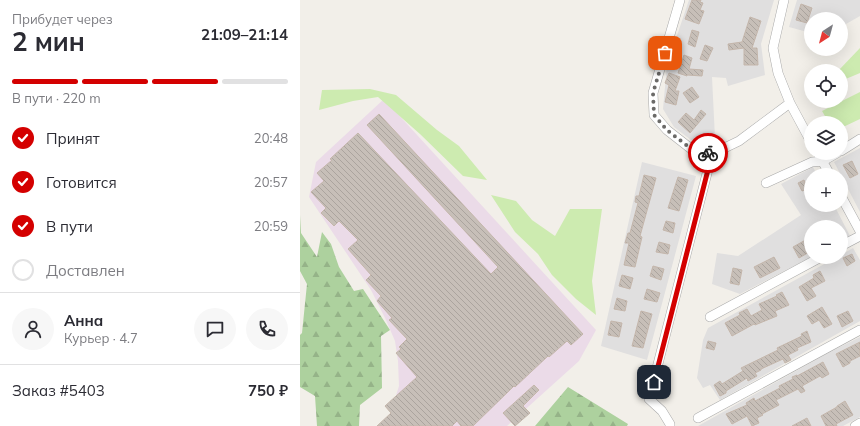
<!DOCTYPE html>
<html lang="ru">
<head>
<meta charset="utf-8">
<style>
  :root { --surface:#fff; --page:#f7f7f7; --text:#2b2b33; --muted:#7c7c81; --line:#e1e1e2; --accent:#d40000 }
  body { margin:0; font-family:Mulish,sans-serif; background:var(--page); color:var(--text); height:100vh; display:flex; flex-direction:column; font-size:15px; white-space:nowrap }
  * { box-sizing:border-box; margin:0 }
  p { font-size:13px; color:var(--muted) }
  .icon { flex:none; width:22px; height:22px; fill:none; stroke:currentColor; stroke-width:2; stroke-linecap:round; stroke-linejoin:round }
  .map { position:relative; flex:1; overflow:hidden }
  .drawer { display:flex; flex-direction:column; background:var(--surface); width:300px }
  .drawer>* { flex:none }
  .needle { width:26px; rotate:216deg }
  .tools { position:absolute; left:504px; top:12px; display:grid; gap:8px }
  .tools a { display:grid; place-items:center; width:44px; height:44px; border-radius:50%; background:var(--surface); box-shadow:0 4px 16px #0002; font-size:20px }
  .pin { position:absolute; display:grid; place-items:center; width:34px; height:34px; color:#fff; margin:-17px; border-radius:8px; box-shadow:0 2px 6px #0006 }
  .courier { position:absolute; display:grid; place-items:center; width:40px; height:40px; margin:-20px; border:3px solid #d40000; border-radius:50%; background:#fff; color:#222; box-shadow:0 1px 5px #0007 }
  .summary em { font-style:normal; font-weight:700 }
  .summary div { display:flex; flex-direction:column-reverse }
  .summary { display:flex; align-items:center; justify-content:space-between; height:68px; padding:0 12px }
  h1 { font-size:26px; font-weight:700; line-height:30px }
  .bar { display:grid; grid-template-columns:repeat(4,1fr); gap:6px 4px; align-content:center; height:48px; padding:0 12px }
  .bar i { height:5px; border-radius:3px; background:var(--line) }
  .bar .active { background:var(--accent) }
  .bar p { grid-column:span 4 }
  .line { display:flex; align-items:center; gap:10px; padding:0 12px; border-top:1px solid var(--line) }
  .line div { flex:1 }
  .round { display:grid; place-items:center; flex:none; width:42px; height:42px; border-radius:21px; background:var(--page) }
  ol { padding:0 12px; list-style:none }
  li { display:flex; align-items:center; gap:12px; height:44px }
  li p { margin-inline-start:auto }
  li .icon { padding:4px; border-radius:50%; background:var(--accent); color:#fff; stroke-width:4 }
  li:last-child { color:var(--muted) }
  li i { width:22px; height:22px; border:2px solid var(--line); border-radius:50% }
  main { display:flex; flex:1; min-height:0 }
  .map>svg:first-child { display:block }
  .residential { fill:#e0dfdf }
  .industrial { fill:#ebdbe8 }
  .grass { fill:#cdebb0 }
  .forest { fill:url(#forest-firs) }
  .building { fill:url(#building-back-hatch); stroke:#c4b6ab }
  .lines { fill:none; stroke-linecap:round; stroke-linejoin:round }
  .minor-casing { stroke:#a9a9a9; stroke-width:10 }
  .minor { stroke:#fff; stroke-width:9 }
  .done { stroke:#6b6a68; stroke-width:4; stroke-dasharray:0 7.2 }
  .route { stroke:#d40000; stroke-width:5 }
</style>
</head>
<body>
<main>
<section class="drawer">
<div class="summary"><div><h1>2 мин</h1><p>Прибудет через</p></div><em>21:09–21:14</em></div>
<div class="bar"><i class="active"></i><i class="active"></i><i class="active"></i><i></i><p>В пути · 220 m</p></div>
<ol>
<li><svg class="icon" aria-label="check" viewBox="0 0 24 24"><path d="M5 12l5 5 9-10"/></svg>Принят<p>20:48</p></li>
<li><svg class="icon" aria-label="check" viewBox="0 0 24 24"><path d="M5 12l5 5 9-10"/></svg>Готовится<p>20:57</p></li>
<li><svg class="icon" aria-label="check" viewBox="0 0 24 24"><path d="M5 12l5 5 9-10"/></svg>В пути<p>20:59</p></li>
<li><i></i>Доставлен</li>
</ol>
<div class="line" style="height:72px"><a class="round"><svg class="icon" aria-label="person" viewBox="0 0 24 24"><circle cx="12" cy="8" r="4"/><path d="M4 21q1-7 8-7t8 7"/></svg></a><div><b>Анна</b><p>Курьер · 4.7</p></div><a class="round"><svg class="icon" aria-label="chat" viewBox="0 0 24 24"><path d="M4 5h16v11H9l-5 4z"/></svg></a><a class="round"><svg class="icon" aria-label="phone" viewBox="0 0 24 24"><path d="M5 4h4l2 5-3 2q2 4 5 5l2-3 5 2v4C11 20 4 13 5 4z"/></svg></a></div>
<div class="line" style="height:52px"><div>Заказ #5403</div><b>750 ₽</b></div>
</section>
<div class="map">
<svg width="560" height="426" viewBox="0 0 560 426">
  <defs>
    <pattern id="forest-firs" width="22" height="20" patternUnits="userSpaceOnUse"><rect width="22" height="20" fill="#add19e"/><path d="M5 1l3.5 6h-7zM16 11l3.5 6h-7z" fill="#95b388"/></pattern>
    <pattern id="building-back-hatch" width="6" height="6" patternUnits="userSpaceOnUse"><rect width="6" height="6" fill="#c7bfb8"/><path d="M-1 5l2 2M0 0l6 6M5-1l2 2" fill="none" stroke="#aba49e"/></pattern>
  </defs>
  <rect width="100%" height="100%" fill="#f2efe9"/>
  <!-- residential -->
  <path class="residential" d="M389 0H474L461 44 465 75 428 86 426 78 412 77 415 138 391 140 374 127 363 109 367 65Z
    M497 0H560V16L546 24 541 37V19H511V33L489 27Z
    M560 148V212L534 162Z
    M342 162 396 176 347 360 301 346Z
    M513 167 517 175H511V205H534L550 236 541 241V227H511V257L440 294 412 284 417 253 438 256 501 215 481 184Z
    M553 248 560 260V321L420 400 410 385 403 388 397 378 403 340 408 328 537 257H541V255Z
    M560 337V417L543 426H398L530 352Z"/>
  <!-- industrial -->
  <path class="industrial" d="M84 99 296 330 279 361 207 426H89V417L99 386 98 361 95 341 86 320 71 290 9 197 16 162Z"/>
  <!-- grass -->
  <path class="grass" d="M560 48V73L541 81V71H538Z
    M70 89 96 95 137 130 159 146 187 180 163 176 120 134 78 97 53 101 19 110 22 90Z
    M560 92V119L541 128V123H529L522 111Z
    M191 195 216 201 232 220 255 236 270 209H302L292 281 296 315 276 299 252 275 238 254 215 232Z"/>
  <!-- forest -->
  <path class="forest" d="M0 215 1 233 17 257 22 232 31 244 39 267 54 291 63 289 90 330 81 336 82 388 60 405 59 426H17L15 396 0 387V335L2 333 7 284 0 271Z
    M268 387 328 424 327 426H235Z"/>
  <!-- building -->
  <path class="building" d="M392 0H401L400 2 403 3 400 10 404 11 399 24 385 19Z
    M501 4 512 8 507 23 496 20Z
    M450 17 461 21 452 48H457L458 65H444V48L429 50 428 44 442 42Z
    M392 30 399 32 395 47 388 44Z
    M405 45 413 48 407 61 400 59Z
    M384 55 392 58 389 69 403 70 402 76 387 75V76L378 73Z
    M369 73 380 77 375 91H379L376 105 365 102 369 85 365 83Z
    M392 87 399 97 390 103 383 93Z
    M401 110 406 114 390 133 378 122 386 113 394 120Z
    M79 114 283 334 271 345 267 341 249 357 248 356 215 387 214 386 173 426H161L157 421 152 426H77L91 413 85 406 117 377 96 353 101 349 99 347 107 339 89 320 92 318 77 301 81 296 66 280 71 275 48 249 58 240 39 221 34 226 21 213 26 208 11 192 24 181 17 173 32 160 30 159 58 133 191 274 198 267 67 125Z
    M552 161 558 174 550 178 543 165Z
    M344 175 356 178 340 236 342 237 335 267 324 265 329 243H325L328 233H330L338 203 335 202 336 196H339Z
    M378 177 388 180 379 211 368 208Z
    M504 180 506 185 509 183 511 187V203L505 190 502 191 498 183Z
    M366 221 375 223 373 233 363 230Z
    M511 237V251L499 258 493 247Z
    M359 242 370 245 368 254 356 252Z
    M552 254 555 261 547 266 543 258Z
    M474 257 480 268 460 278 454 267Z
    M353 266 364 269 361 280 350 276Z
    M433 268 442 270 439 285 430 283Z
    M520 271 525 281 511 288 516 296 507 301 499 287 514 278 513 275Z
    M322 275 333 278 330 289 319 286Z
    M347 289 360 293 357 302 344 299Z
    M482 292 489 305 475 311 477 316 455 325 454 324 432 336 425 323 440 315 439 313 447 309 451 316 462 310 459 304 477 296 476 295Z
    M317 298 327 301 325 311 314 309Z
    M522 307 532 324 524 328 519 320 512 324 507 316Z
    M341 311 352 314 343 348 332 346Z
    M548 311 553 321 542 327 537 316Z
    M311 321 322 323 319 337 308 335Z
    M507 331 511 342 497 348 498 350 488 355 491 360 485 363 483 359 461 369V370L455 373 457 376 448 381 447 378 426 391V393L420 396 414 385 420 381 422 384 443 371 441 368 478 350 477 348 502 336 501 334Z
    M408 341 416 343 414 350 406 348Z
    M560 342V356L550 361V363L543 367 536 354Z
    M523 362 529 374 522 378 520 376 502 386 505 391 501 393 498 389 476 400 479 405 462 414 463 415 457 418 459 423 452 426 447 416 432 424 426 414 447 405 446 403 454 398 455 401 480 388 479 386 493 379 492 377 497 375V376Z
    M234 385 239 390 223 406 230 413 215 426 203 413Z
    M545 401 553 415 536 424 537 426H526L521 416 537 407V406Z
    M507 418 511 426H492Z"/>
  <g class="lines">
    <defs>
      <path id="minor" d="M380 0 353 93 354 115 367 130 390 148 412 154 439 141 490 103
        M484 0 473 48 478 73 490 103 511 142
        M541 151 560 139
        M518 153 530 175
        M466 183 512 162 523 161 537 153
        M541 196 560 231
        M541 246 560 236
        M410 317 521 257
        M398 418 560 330
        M370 426V424L362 411 349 399 412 154
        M555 426 560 423"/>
    </defs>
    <!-- minor casing -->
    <use href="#minor" class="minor-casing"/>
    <!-- minor -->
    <use href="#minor" class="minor"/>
  </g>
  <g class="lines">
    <!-- done -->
    <path class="done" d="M365 53 353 93 354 115 367 130 390 148 408 153"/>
    <!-- route -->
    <path class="route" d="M354 382 412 154 408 153"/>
  </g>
</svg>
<div class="tools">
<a><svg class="needle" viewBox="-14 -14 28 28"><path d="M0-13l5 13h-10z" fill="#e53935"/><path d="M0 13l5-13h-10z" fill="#7c7c81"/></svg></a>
<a><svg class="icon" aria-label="locate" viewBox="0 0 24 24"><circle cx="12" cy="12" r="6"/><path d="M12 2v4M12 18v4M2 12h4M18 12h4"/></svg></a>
<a><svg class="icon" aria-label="layers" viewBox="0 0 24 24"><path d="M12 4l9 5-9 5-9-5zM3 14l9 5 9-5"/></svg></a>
<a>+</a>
<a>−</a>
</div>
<div class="pin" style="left:365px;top:53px;background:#ea580c"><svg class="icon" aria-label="bag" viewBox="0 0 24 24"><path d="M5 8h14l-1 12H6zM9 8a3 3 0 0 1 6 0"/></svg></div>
<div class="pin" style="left:354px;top:382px;background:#1f2937"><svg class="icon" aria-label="home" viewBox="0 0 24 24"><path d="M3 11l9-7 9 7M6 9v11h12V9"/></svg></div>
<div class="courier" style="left:408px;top:153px"><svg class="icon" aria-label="bike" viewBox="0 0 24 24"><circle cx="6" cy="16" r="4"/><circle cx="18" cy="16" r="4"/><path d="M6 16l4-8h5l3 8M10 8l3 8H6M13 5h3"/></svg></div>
</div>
</main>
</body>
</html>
